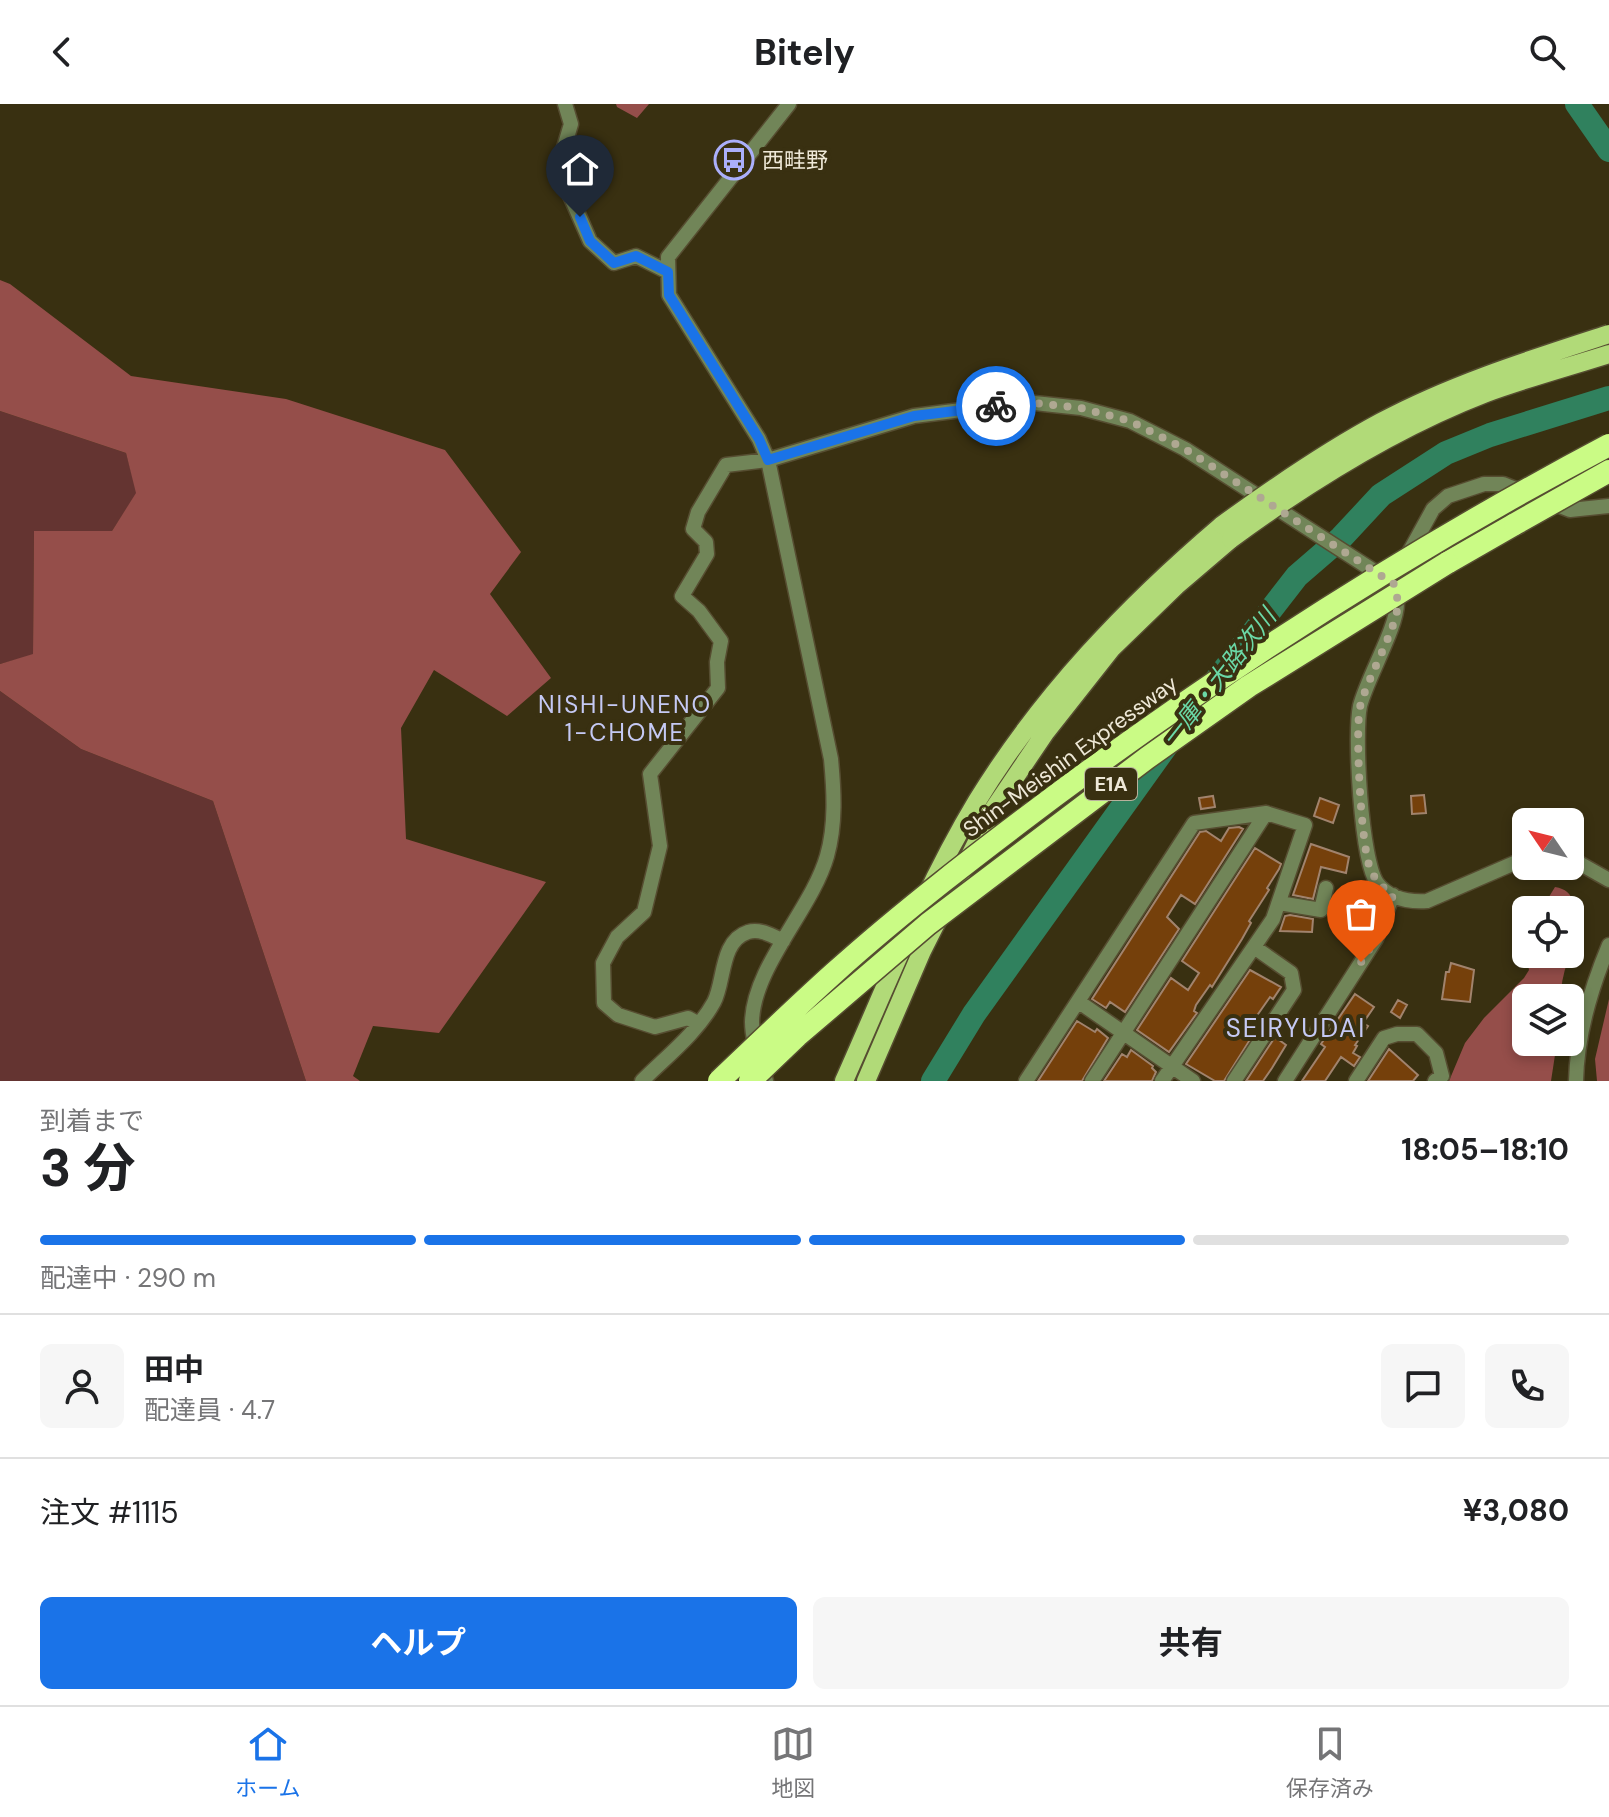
<!DOCTYPE html>
<html lang="ja">
<head>
<meta charset="utf-8">
<style>
  :root { --surface:#fff; --page:#f6f6f6; --text:#202124; --muted:#757577; --line:#e0e0e0; --accent:#1a73e8 }
  body { margin:0; font-family:"DM Sans","Noto Sans JP",sans-serif; background:var(--page); color:var(--text); height:100vh; display:flex; flex-direction:column; font-size:30px; white-space:nowrap }
  * { box-sizing:border-box; margin:0 }
  p { font-size:26px; color:var(--muted) }
  .icon { flex:none; width:44px; height:44px; fill:none; stroke:currentColor; stroke-width:2; stroke-linecap:round; stroke-linejoin:round }
  .map { position:relative; height:977px; overflow:hidden }
  .drawer { display:flex; flex-direction:column; background:var(--surface); flex:1 }
  .drawer>* { flex:none }
  .needle { width:52px; rotate:305deg }
  .fabs { position:absolute; left:1512px; top:704px; display:grid; gap:16px }
  .fabs a { display:grid; place-items:center; width:72px; height:72px; border-radius:12px; background:var(--surface); box-shadow:0 4px 12px #0003; font-size:40px }
  .pin { position:absolute; display:grid; place-items:center; width:68px; height:68px; color:#fff; margin:-82px -34px; border-radius:50% 50% 50% 0; rotate:-45deg; box-shadow:0 0 8px #0007 }
  .pin .icon { rotate:45deg }
  .courier { position:absolute; display:grid; place-items:center; width:80px; height:80px; margin:-40px; border:6px solid #1a73e8; border-radius:50%; background:#fff; color:#222; box-shadow:0 2px 10px #0007 }
  .headline em { font-style:normal; font-weight:700 }
  .headline div { display:flex; flex-direction:column-reverse }
  .headline { display:flex; align-items:center; justify-content:space-between; height:136px; padding:0 40px }
  h1 { font-size:52px; font-weight:700; line-height:60px }
  .bar { display:grid; grid-template-columns:repeat(4,1fr); gap:12px 8px; align-content:center; height:96px; padding:0 40px }
  .bar i { height:10px; border-radius:6px; background:var(--line) }
  .bar .selected { background:var(--accent) }
  .bar p { grid-column:span 4 }
  .line { display:flex; align-items:center; gap:20px; padding:0 40px; border-top:2px solid var(--line) }
  .line div { flex:1 }
  .round { display:grid; place-items:center; flex:none; width:84px; height:84px; border-radius:12px; background:var(--page) }
  .button { display:flex; gap:16px; margin-top:auto; padding:16px 40px }
  .button a { flex:1; height:92px; border-radius:12px; background:var(--accent); color:#fff; font-size:32px; font-weight:700; line-height:92px; text-align:center }
  .button a+a { background:var(--page); color:var(--text) }
  header { display:flex; justify-content:space-between; align-items:center; height:104px; padding:0 40px; background:var(--surface); font-size:36px; font-weight:700 }
  .tabs { display:flex; justify-content:space-around; align-items:center; height:112px; border-top:2px solid var(--line); background:var(--surface); font-size:22px; color:var(--muted) }
  .tabs a { display:grid; justify-items:center; gap:4px }
  .tabs .selected { color:var(--accent) }
  .map>svg:first-child { display:block }
  .green { fill:#643431 }
  .forest { fill:#954e4a }
  .lines { fill:none; stroke-linecap:round; stroke-linejoin:round }
  .river { stroke:#30815e; stroke-width:24 }
  .building { fill:#75400b; stroke:#a1836d; stroke-width:2 }
  .minor-casing { stroke:#564d31; stroke-width:17 }
  .major-casing { stroke:#564d31; stroke-width:21 }
  .highway-casing { stroke:#564d31; stroke-width:25 }
  .minor { stroke:#718558; stroke-width:14 }
  .major { stroke:#b1da78; stroke-width:18 }
  .highway { stroke:#cafb85; stroke-width:22 }
  .major-bridge-casing { stroke:#564d31; stroke-width:21; stroke-linecap:butt }
  .highway-bridge-casing { stroke:#564d31; stroke-width:25; stroke-linecap:butt }
  .major-bridge { stroke:#b1da78; stroke-width:18 }
  .highway-bridge { stroke:#cafb85; stroke-width:22 }
  .done { stroke:#afa892; stroke-width:8; stroke-dasharray:0 14.4 }
  .route { stroke:#1a73e8; stroke-width:10 }
  .labels { text-anchor:middle; stroke-width:8; stroke-linejoin:round; paint-order:stroke }
  .shield { fill:#393011; stroke:#b8b19c; stroke-width:2 }
  .shield-label { font-size:20px; font-weight:bold; fill:#eee8d7 }
  .poi-label { font-size:22px; fill:#eee8d7; stroke:#393011; text-anchor:start }
  .street-label { font-size:22px; fill:#eee8d7; stroke:#393011 }
  .water-label { font-size:24px; font-style:italic; fill:#6bd9a7; stroke:#393011 }
  .neighbourhood-label { font-size:24px; letter-spacing:2px; fill:#c5c9f4; stroke:#393011 }
  .quarter-label { font-size:26px; letter-spacing:2px; fill:#c5c9f4; stroke:#393011 }
</style>
</head>
<body>
<header><svg class="icon" aria-label="back" viewBox="0 0 24 24"><path d="M15 5l-7 7 7 7"/></svg>Bitely<svg class="icon" aria-label="search" viewBox="0 0 24 24"><circle cx="10" cy="10" r="6"/><path d="M15 15l6 6"/></svg></header>
<div class="map">
<svg width="1609" height="977" viewBox="0 0 1609 977">
  <rect width="100%" height="100%" fill="#393011"/>
  <!-- green -->
  <path class="green" d="M0 307 126 349 137 389 112 427 34 428 33 551 0 560Z
    M0 587 81 645 213 697 306 977H0Z"/>
  <!-- forest -->
  <path class="forest" d="M616 0H649L637 14 617 3Z
    M0 176 10 180 131 272 286 295 445 346 521 448 490 490 551 574 507 612 434 566 401 624 406 735 546 778 439 929 373 922 353 972 360 977H306L213 697 81 645 0 587V560L33 550 34 427H112L136 389 126 349 0 307Z
    M1555 783C1566 785 1570 789 1574 799 1586 826 1568 848 1563 874 1561 881 1562 888 1561 894H1526V938H1557L1551 977H1449L1465 939 1484 914 1524 874 1529 866 1523 836 1526 831V850H1570V806H1541Z
    M1609 895V977H1597L1595 955Z"/>
  <g class="lines">
    <!-- river -->
    <path class="river" d="M1577 0 1609 46
      M933 977 974 910 1179 624 1297 472 1341 434 1381 391 1446 349 1490 331 1609 294"/>
  </g>
  <!-- building -->
  <path class="building" d="M1424 691 1426 709 1412 710 1411 692Z
    M1213 692 1215 703 1201 705 1199 694Z
    M1320 694 1339 701 1333 719 1314 712Z
    M1239 723 1243 725 1195 800 1181 791 1167 813 1179 825 1125 908 1110 898 1106 904 1092 895 1200 728 1206 727 1221 737 1229 724Z
    M1311 740 1349 753 1346 769 1321 763 1313 795 1293 791Z
    M1255 744 1281 760 1279 765 1267 784 1269 786 1249 817 1251 819 1242 835 1212 883 1210 881 1196 901 1194 907 1197 909 1169 948 1137 926 1171 874 1188 886 1199 869 1182 857Z
    M1290 811 1313 815 1312 828 1280 827 1285 812Z
    M1451 859 1474 866 1470 898 1442 895 1446 868H1449Z
    M1250 866 1281 883 1273 895 1270 893 1256 913 1260 916 1258 923 1224 977H1215L1186 960Z
    M1355 890 1374 903 1363 919 1368 922 1355 941 1357 942 1353 949 1360 953 1354 962 1341 953 1325 977H1302L1325 943 1321 940Z
    M1398 896 1407 901 1400 914 1391 908Z
    M1077 917 1095 928 1097 925 1108 934 1082 977H1038Z
    M1275 933 1286 941 1272 964 1263 977H1246Z
    M1389 945 1418 971 1413 977H1368Z
    M1131 946 1153 962 1152 964 1156 968 1152 977H1104L1122 950 1127 953Z"/>
  <g class="lines">
    <defs>
      <path id="minor" d="M565 0 571 20 558 64 590 137 614 159 636 152 668 168
        M1547 397 1570 406 1609 402
        M1406 454 1433 405 1448 392 1484 380H1503L1528 390
        M1570 754 1609 776
        M1279 799 1321 806 1326 784
        M1079 898 1193 977
        M699 920 688 914 655 923 618 911 604 899 603 859 617 833 644 808 660 742 650 670 718 584 717 558 721 537 699 507 682 492 707 450 706 438 693 425 698 408 726 361 768 356 914 312 1025 298 1081 304 1130 317 1185 345 1394 480C1395 486 1397 492 1397 498 1398 522 1367 574 1360 602 1354 630 1361 756 1377 779 1389 795 1409 798 1427 797L1526 754
        M642 977C666 953 697 929 714 898 725 877 720 837 748 828 760 824 773 832 783 837
        M766 977C761 959 752 937 752 918 753 863 812 805 827 752 836 720 834 687 831 655L768 356 759 335 669 191 668 153 789 0
        M1026 977 1194 719 1266 709 1305 721 1273 815 1162 977
        M1092 977 1266 709
        M1234 977 1294 886 1291 869 1254 843
        M1285 977 1376 835 1393 791
        M1356 977 1384 934 1397 930H1417L1436 949 1442 972 1435 977
        M1576 977C1577 930 1591 884 1609 841"/>
      <path id="major" d="M844 977C886 883 924 785 977 697 1042 591 1127 502 1222 421
        M866 977 922 847 993 706 1045 629 1112 544 1176 482 1231 435"/>
      <path id="highway" d="M1447 459 1515 420"/>
    </defs>
    <!-- minor casing -->
    <use href="#minor" class="minor-casing"/>
    <!-- major casing -->
    <use href="#major" class="major-casing"/>
    <!-- highway casing -->
    <use href="#highway" class="highway-casing"/>
    <!-- minor -->
    <use href="#minor" class="minor"/>
    <!-- major -->
    <use href="#major" class="major"/>
    <!-- highway -->
    <use href="#highway" class="highway"/>
    <defs>
      <path id="major-bridge" d="M1222 421C1273 384 1325 348 1381 318 1452 280 1532 255 1609 230
        M1231 435C1310 377 1395 324 1486 289 1527 274 1568 263 1609 250"/>
      <path id="highway-bridge" d="M1515 420 1609 367
        M719 977C757 941 795 904 834 869 904 806 980 748 1056 691 1231 561 1416 443 1609 341
        M750 977 797 932 928 820 1147 654 1249 582 1447 459"/>
    </defs>
    <!-- major-bridge casing -->
    <use href="#major-bridge" class="major-bridge-casing"/>
    <!-- highway-bridge casing -->
    <use href="#highway-bridge" class="highway-bridge-casing"/>
    <!-- major-bridge -->
    <use href="#major-bridge" class="major-bridge"/>
    <!-- highway-bridge -->
    <use href="#highway-bridge" class="highway-bridge"/>
  </g>
  <g class="lines">
    <!-- done -->
    <path class="done" d="M996 302 1025 298 1081 304 1130 317 1185 345 1394 480C1395 486 1397 492 1398 498 1398 523 1367 574 1360 603 1355 627 1361 741 1370 764 1375 777 1382 783 1393 791L1376 835 1361 858"/>
    <!-- route -->
    <path class="route" d="M580 113 590 137 614 159 636 152 668 168 669 191 759 335 768 356 914 312 996 302"/>
  </g>
  <!-- icons -->
  <defs>
    <symbol id="bus-ring" viewBox="-11 -11 22 22"><circle r="9.5" fill="#393011" stroke="#abaffb" stroke-width="1.5"/><path d="M-5-6H5V4H4V6H2V4H-2V6H-4V4H-5ZM-3.5-4V0h7V-4ZM-3.5 1.2v1.5H-2V1.2ZM2 1.2v1.5H3.5V1.2Z" fill="#abaffb"/></symbol>
  </defs>
  <g fill-rule="evenodd">
    <use href="#bus-ring" x="712" y="34" width="44" height="44"/>
  </g>
  <g class="labels">
    <!-- shield labels -->
    <rect class="shield" x="1085" y="664" width="52" height="32" rx="6"/>
    <g class="shield-label">
      <text x="1111" y="687">E1A</text>
    </g>
    <!-- poi labels -->
    <g class="poi-label">
      <text x="762" y="64">西畦野</text>
    </g>
    <!-- street labels -->
    <g class="street-label">
      <text transform="translate(1070 652) rotate(-36)" y="8">Shin-Meishin Expressway</text>
    </g>
    <!-- water labels -->
    <g class="water-label">
      <text transform="translate(1219 574) rotate(-52)" y="8">一庫・大路次川</text>
    </g>
    <!-- neighbourhood labels -->
    <g class="neighbourhood-label">
      <text x="625" y="609">NISHI-UNENO<tspan x="625" dy="28">1-CHOME</tspan></text>
    </g>
    <!-- quarter labels -->
    <g class="quarter-label">
      <text x="1296" y="933">SEIRYUDAI</text>
    </g>
  </g>
</svg>
<div class="fabs">
<a><svg class="needle" viewBox="-14 -14 28 28"><path d="M0-13l5 13h-10z" fill="#e53935"/><path d="M0 13l5-13h-10z" fill="#757577"/></svg></a>
<a><svg class="icon" aria-label="locate" viewBox="0 0 24 24"><circle cx="12" cy="12" r="6"/><path d="M12 2v4M12 18v4M2 12h4M18 12h4"/></svg></a>
<a><svg class="icon" aria-label="layers" viewBox="0 0 24 24"><path d="M12 4l9 5-9 5-9-5zM3 14l9 5 9-5"/></svg></a>
</div>
<div class="pin" style="left:1361px;top:858px;background:#ea580c"><svg class="icon" aria-label="bag" viewBox="0 0 24 24"><path d="M5 8h14l-1 12H6zM9 8a3 3 0 0 1 6 0"/></svg></div>
<div class="pin" style="left:580px;top:113px;background:#1f2937"><svg class="icon" aria-label="home" viewBox="0 0 24 24"><path d="M3 11l9-7 9 7M6 9v11h12V9"/></svg></div>
<div class="courier" style="left:996px;top:302px"><svg class="icon" aria-label="bike" viewBox="0 0 24 24"><circle cx="6" cy="16" r="4"/><circle cx="18" cy="16" r="4"/><path d="M6 16l4-8h5l3 8M10 8l3 8H6M13 5h3"/></svg></div>
</div>
<section class="drawer">
<div class="headline"><div><h1>3 分</h1><p>到着まで</p></div><em>18:05–18:10</em></div>
<div class="bar"><i class="selected"></i><i class="selected"></i><i class="selected"></i><i></i><p>配達中 · 290 m</p></div>
<div class="line" style="height:144px"><a class="round"><svg class="icon" aria-label="person" viewBox="0 0 24 24"><circle cx="12" cy="8" r="4"/><path d="M4 21q1-7 8-7t8 7"/></svg></a><div><b>田中</b><p>配達員 · 4.7</p></div><a class="round"><svg class="icon" aria-label="chat" viewBox="0 0 24 24"><path d="M4 5h16v11H9l-5 4z"/></svg></a><a class="round"><svg class="icon" aria-label="phone" viewBox="0 0 24 24"><path d="M5 4h4l2 5-3 2q2 4 5 5l2-3 5 2v4C11 20 4 13 5 4z"/></svg></a></div>
<div class="line" style="height:104px"><div>注文 #1115</div><b>¥3,080</b></div>
<div class="button"><a>ヘルプ</a><a>共有</a></div>
</section>
<nav class="tabs">
<a class="selected"><svg class="icon" aria-label="home" viewBox="0 0 24 24"><path d="M3 11l9-7 9 7M6 9v11h12V9"/></svg>ホーム</a>
<a><svg class="icon" aria-label="map" viewBox="0 0 24 24"><path d="M3 6l6-2 6 2 6-2v14l-6 2-6-2-6 2zM9 4v14M15 6v14"/></svg>地図</a>
<a><svg class="icon" aria-label="saved" viewBox="0 0 24 24"><path d="M7 4h10v16l-5-4-5 4z"/></svg>保存済み</a>
</nav>
</body>
</html>
